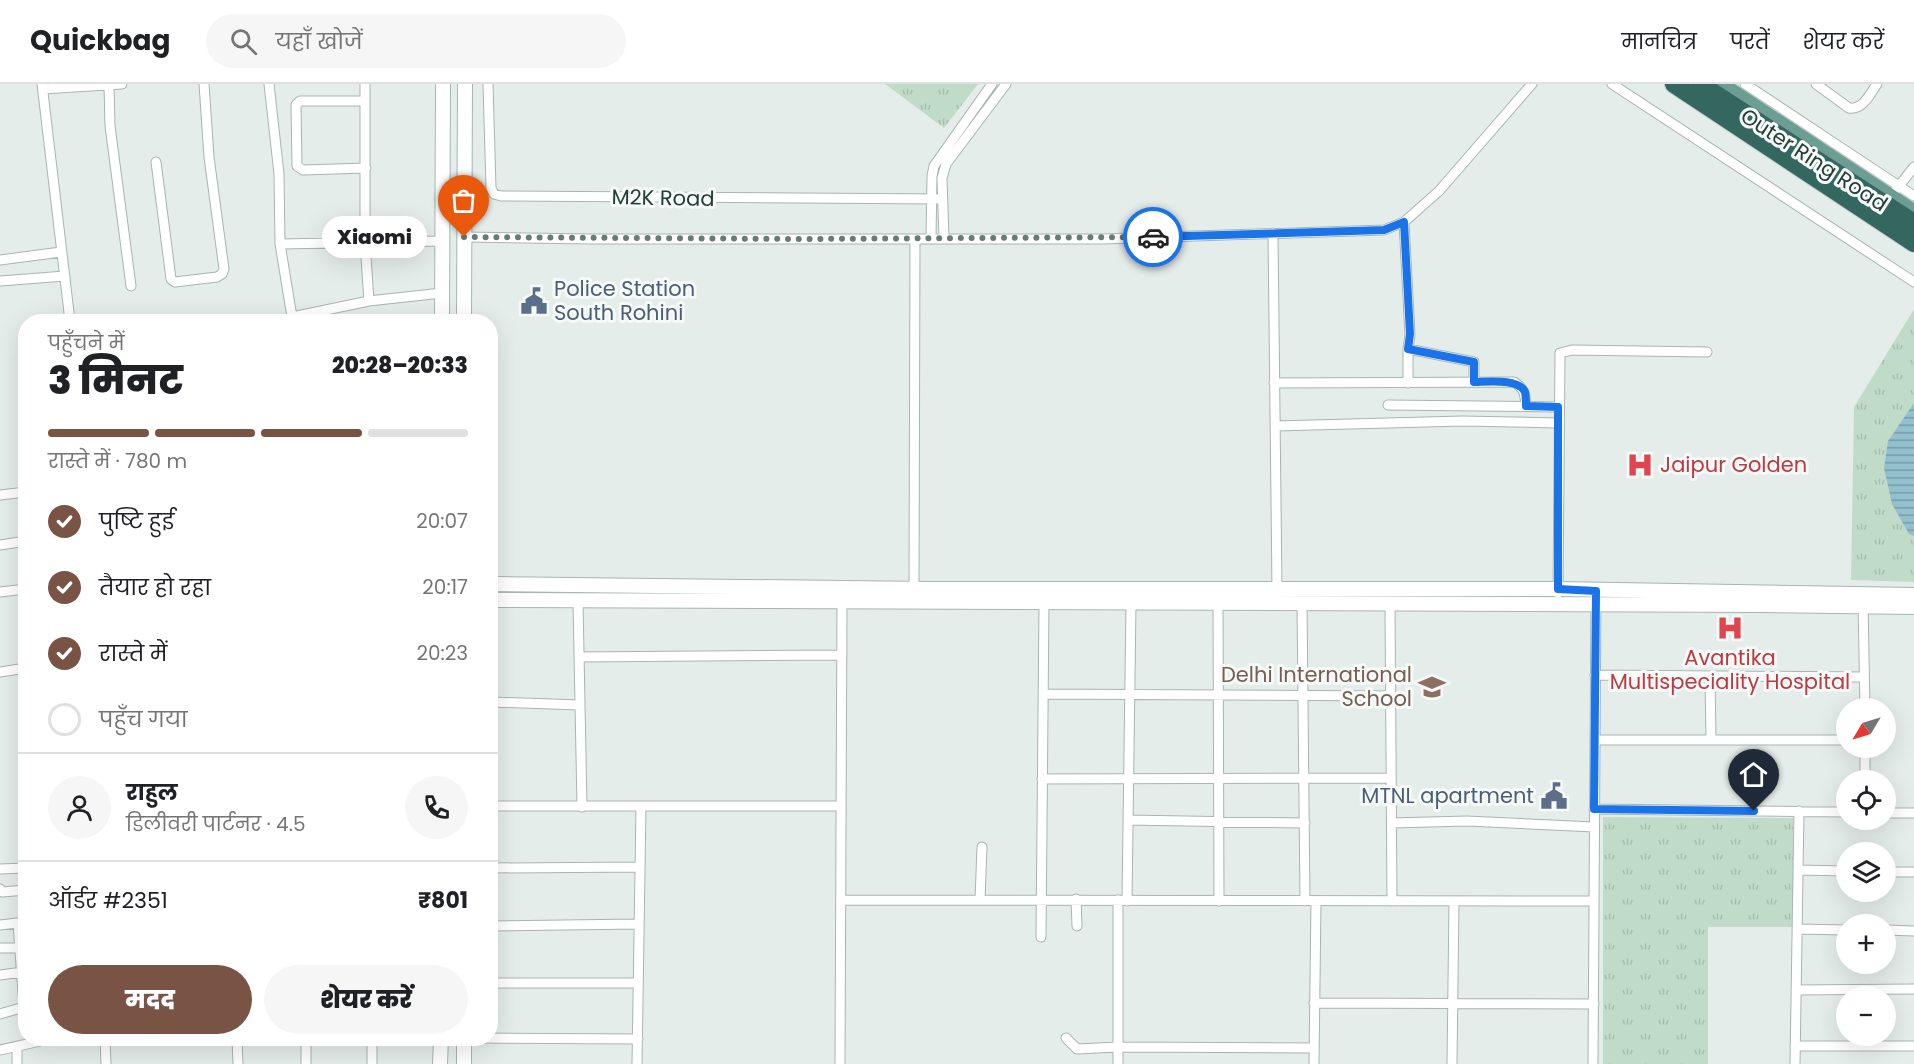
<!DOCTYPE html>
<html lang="hi">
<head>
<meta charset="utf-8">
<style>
  :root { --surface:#fff; --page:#f6f6f6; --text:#202124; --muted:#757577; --line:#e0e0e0; --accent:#795344 }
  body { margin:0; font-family:Poppins,"Noto Sans Devanagari",sans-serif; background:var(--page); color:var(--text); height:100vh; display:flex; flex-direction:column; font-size:22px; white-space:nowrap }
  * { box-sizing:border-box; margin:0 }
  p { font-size:20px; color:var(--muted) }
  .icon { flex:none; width:33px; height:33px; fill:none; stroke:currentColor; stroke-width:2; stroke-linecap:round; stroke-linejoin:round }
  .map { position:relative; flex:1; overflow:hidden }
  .drawer { position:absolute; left:18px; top:230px; width:480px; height:732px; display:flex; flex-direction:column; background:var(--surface); border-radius:24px; box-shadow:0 6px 24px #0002 }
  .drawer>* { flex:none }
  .needle { width:39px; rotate:232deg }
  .controls { position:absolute; left:1836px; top:614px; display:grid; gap:12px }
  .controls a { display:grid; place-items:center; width:60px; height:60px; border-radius:50%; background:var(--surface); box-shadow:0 6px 24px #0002; font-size:30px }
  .pin { position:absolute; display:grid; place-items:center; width:51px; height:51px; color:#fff; margin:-62px -26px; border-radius:50% 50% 50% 0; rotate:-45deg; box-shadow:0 0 6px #0007 }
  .pin .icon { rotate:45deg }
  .courier { position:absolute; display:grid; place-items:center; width:60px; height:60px; margin:-30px; border:4px solid #1a73e8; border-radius:50%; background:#fff; color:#222; box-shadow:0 2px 8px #0007 }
  .bubble { position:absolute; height:42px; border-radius:21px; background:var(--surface); box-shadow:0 6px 24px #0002; font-size:20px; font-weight:800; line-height:42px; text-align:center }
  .head em { font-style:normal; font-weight:800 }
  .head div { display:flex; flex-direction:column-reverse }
  .head { display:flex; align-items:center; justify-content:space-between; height:102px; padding:0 30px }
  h1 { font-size:39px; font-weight:800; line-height:45px }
  .bar { display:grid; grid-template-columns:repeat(4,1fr); gap:9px 6px; align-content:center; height:72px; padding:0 30px }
  .bar i { height:8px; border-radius:4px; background:var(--line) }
  .bar .on { background:var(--accent) }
  .bar p { grid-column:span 4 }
  .line { display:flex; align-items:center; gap:15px; padding:0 30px; border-top:2px solid var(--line) }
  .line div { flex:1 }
  .round { display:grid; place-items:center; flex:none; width:63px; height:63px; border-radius:32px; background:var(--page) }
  ol { padding:0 30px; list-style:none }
  li { display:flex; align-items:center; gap:18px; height:66px }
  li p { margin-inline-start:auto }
  li .icon { padding:6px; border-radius:50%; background:var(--accent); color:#fff; stroke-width:4 }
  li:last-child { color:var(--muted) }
  li i { width:33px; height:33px; border:3px solid var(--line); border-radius:50% }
  .cta { display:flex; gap:12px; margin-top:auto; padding:12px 30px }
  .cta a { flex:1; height:69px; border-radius:36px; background:var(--accent); color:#fff; font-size:24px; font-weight:800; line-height:69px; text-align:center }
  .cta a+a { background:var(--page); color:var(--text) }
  header { display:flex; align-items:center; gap:36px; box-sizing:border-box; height:84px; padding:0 30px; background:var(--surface); border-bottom:2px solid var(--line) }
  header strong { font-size:28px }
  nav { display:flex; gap:33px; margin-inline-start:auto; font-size:21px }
  .search { width:420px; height:54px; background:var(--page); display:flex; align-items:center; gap:15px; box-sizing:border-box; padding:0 21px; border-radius:33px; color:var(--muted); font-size:22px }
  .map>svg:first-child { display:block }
  .park { fill:url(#park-tufts) }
  .water { fill:url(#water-rules) }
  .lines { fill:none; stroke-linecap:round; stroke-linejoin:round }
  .street-casing { stroke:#a8b5b1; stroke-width:11 }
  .secondary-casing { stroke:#a4b7b2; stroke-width:16 }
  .primary-casing { stroke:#c2c9c7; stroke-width:17 }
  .highway-casing { stroke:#c2c9c7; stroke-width:20 }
  .street { stroke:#fff; stroke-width:9 }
  .secondary { stroke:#fff; stroke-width:14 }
  .primary { stroke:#6d9e94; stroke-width:15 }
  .highway { stroke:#34675f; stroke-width:18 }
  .done { stroke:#687b76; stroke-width:6; stroke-dasharray:0 10.8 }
  .route { stroke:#1a73e8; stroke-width:8 }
  .labels { text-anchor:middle; stroke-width:6; stroke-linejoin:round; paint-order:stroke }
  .street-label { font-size:21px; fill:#253d38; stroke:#f5f9f7 }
  .service-label { font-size:21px; fill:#4e5e75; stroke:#f5f9f7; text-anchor:start }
  .health-label { font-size:21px; fill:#be3a42; stroke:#f5f9f7; text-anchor:start }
  .education-label { font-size:21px; fill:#785e54; stroke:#f5f9f7; text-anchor:end }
</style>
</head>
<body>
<header>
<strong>Quickbag</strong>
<div class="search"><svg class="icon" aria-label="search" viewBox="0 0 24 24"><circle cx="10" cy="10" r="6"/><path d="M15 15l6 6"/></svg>यहाँ खोजें</div>
<nav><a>मानचित्र</a><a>परतें</a><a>शेयर करें</a></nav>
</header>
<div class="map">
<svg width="1914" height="980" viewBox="0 0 1914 980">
  <defs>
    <pattern id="park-tufts" width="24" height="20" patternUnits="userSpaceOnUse" patternTransform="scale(1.5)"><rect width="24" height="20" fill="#c0dcc9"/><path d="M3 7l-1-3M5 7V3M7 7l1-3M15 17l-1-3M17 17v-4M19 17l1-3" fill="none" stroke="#a5bead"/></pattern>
    <pattern id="water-rules" width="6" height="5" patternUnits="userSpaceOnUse" patternTransform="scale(1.5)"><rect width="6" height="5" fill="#92c0cc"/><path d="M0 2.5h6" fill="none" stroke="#779da7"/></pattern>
  </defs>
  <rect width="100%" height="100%" fill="#e5edea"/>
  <!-- park -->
  <path class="park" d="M885 0H978L944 44Z
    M1914 225V498L1851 496 1854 323Z
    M1603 733 1793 734V843H1708V980H1603Z"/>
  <!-- water -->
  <path class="water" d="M1914 319V452L1909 450 1892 420 1884 384 1888 357Z"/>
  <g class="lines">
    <defs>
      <path id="street" d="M42 0 70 237
        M269 0 279 90 280 160 292 233
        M365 0V159L369 217
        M488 0 491 104 494 110 501 112 942 115
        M1612 0 1914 198
        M1745 0 1914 112
        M1816 0 1849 24C1863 26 1870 10 1877 0
        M109 1 110 42 131 202
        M43 5 122 0
        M365 17H300L296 21 297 82 303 86 366 84
        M156 78 171 195 175 198 217 193 222 190 224 185 209 73 204 0
        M1895 107 1914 83
        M1404 138 1410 251 1408 265 1474 278V298
        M1273 149 1277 506
        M464 153 592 155H1102L1384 146 1404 138 1439 107 1532 0
        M931 155 932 92 934 82 992 0
        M944 155 942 94 946 80 1006 0
        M280 160 442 157
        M0 176 61 168
        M0 197 65 192
        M288 237 292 233 369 217 442 209
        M1274 299 1514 298C1525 305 1525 310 1526 322
        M1408 299V265
        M1388 321 1558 323
        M1275 342 1463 337 1558 339
        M0 411 26 408
        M0 461 26 457
        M914 505 915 155
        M0 508 26 505
        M1558 509 1560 269 1572 266 1707 268
        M1218 513 1219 817
        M578 517 582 723
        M1863 518 1865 624
        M1302 519 1305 817
        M1390 519 1392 817
        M579 573 842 571
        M0 588 26 584
        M1595 591 1864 593
        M1710 592 1711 656
        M1043 610 1391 612
        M490 618 580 621
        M1595 656H1846
        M1865 663V696
        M1042 695 1391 694
        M490 722H841
        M1594 725 1846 728
        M1886 729H1914
        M1128 736 1305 739
        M1392 739 1467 737 1594 743
        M490 784 640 783
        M0 785 26 784
        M1798 786 1846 787
        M1886 788H1914
        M0 805 2 808 26 806
        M1076 815 1077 842
        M841 816 1594 817
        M980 816 982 763
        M1127 817 1131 520
        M0 841 26 838
        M490 842 639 840
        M1797 845 1846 846
        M1886 846 1914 847
        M1041 853 1044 519
        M0 864H25
        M0 891 22 888
        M490 899H638
        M1796 906 1914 905
        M1314 919 1594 920
        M0 930 24 923 18 839
        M105 954 106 980
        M237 954 238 980
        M306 954V980
        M464 954 638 955
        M1066 954 1077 965 1118 963 1314 964
        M1795 962H1914
        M0 966 54 954
        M17 980V963
        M372 980V954
        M637 980 641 722
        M840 980 842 514
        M1118 980V816
        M1314 980 1316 817
        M1452 980 1454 817
        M1593 980 1596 507
        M1795 980 1799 727"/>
      <path id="secondary" d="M442 237 443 0
        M464 237 465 0
        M490 500 927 505H1558L1914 511
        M490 516 1759 521 1914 523
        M464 954V980
        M440 980 441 954"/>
      <path id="primary" d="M1721 0 1914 128"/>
      <path id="highway" d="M1674 0 1914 159
        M1700 0 1914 139"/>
    </defs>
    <!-- street casing -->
    <use href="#street" class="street-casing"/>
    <!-- secondary casing -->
    <use href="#secondary" class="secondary-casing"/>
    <!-- primary casing -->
    <use href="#primary" class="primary-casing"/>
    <!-- highway casing -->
    <use href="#highway" class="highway-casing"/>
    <!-- street -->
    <use href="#street" class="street"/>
    <!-- secondary -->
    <use href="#secondary" class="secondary"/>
    <!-- primary -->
    <use href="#primary" class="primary"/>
    <!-- highway -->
    <use href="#highway" class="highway"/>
  </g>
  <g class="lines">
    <!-- done -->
    <path class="done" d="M464 153 802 155 1153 153"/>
    <!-- route -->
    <path class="route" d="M1153 153 1384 146 1404 138 1410 250 1408 265 1474 278V298C1487 298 1519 294 1525 308 1526 312 1526 318 1526 322L1558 323V505L1596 507 1594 725 1754 727"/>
  </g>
  <!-- icons -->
  <defs>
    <symbol id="civic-bare" viewBox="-9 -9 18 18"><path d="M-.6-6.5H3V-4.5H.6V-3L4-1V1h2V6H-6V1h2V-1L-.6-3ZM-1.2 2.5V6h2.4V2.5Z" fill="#5c6f8a" stroke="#f5f9f7" stroke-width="2.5" paint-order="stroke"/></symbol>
    <symbol id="hospital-bare" viewBox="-9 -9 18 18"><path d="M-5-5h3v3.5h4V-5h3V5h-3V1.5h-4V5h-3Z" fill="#e0444e" stroke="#f5f9f7" stroke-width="2.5" paint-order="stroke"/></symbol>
    <symbol id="school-bare" viewBox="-9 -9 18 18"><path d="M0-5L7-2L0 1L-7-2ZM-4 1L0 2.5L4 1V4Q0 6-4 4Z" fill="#8d6e63" stroke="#f5f9f7" stroke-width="2.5" paint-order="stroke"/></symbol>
  </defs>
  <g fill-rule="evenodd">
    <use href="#civic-bare" x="515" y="198" width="38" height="38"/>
    <use href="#hospital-bare" x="1621" y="362" width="38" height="38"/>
    <use href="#hospital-bare" x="1711" y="525" width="38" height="38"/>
    <use href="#school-bare" x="1413" y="584" width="38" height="38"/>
    <use href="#civic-bare" x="1535" y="693" width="38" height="38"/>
  </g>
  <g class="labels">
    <!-- street labels -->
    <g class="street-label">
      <text transform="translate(1814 76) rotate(33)" y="7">Outer Ring Road</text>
      <text transform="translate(663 114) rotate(1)" y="7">M2K Road</text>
    </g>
    <!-- service labels -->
    <g class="service-label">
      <text x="554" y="212">Police Station<tspan x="554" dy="24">South Rohini</tspan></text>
      <text x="1534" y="719" text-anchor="end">MTNL apartment</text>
    </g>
    <!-- health labels -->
    <g class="health-label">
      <text x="1660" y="388">Jaipur Golden</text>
      <text x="1730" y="581" text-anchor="middle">Avantika<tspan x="1730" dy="24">Multispeciality Hospital</tspan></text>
    </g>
    <!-- education labels -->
    <g class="education-label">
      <text x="1412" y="598">Delhi International<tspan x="1412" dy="24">School</tspan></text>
    </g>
  </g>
</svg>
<div class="controls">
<a><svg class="needle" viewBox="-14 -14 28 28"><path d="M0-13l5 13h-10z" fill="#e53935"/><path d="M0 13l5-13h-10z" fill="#757577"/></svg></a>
<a><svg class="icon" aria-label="locate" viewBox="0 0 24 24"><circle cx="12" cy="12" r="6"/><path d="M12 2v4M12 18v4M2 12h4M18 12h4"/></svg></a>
<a><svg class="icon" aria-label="layers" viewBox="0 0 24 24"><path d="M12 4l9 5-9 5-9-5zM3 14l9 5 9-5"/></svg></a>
<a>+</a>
<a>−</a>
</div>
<div class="pin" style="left:464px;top:153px;background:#ea580c"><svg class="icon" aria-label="bag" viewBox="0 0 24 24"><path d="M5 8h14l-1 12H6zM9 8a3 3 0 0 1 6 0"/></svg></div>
<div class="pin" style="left:1754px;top:727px;background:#1f2937"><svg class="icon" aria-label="home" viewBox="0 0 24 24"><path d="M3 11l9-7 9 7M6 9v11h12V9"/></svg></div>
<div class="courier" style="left:1153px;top:153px"><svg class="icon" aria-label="car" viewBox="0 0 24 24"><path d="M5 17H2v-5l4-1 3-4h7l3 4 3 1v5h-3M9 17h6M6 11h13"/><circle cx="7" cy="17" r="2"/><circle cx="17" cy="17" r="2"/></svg></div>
<div class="bubble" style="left:322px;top:132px;width:105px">Xiaomi</div>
<section class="drawer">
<div class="head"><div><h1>3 मिनट</h1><p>पहुँचने में</p></div><em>20:28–20:33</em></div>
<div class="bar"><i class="on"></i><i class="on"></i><i class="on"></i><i></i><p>रास्ते में · 780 m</p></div>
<ol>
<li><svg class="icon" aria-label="check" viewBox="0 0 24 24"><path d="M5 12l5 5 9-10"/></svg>पुष्टि हुई<p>20:07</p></li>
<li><svg class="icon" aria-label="check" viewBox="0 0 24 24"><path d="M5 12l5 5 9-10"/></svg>तैयार हो रहा<p>20:17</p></li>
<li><svg class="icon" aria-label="check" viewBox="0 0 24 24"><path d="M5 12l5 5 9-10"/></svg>रास्ते में<p>20:23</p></li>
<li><i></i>पहुँच गया</li>
</ol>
<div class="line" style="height:108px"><a class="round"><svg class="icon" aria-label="person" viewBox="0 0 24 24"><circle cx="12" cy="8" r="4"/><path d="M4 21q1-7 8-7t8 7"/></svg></a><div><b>राहुल</b><p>डिलीवरी पार्टनर · 4.5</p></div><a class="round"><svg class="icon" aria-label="phone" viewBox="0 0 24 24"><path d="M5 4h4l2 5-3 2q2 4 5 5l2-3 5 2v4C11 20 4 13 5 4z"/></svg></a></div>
<div class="line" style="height:78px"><div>ऑर्डर #2351</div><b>₹801</b></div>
<div class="cta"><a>मदद</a><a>शेयर करें</a></div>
</section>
</div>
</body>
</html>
